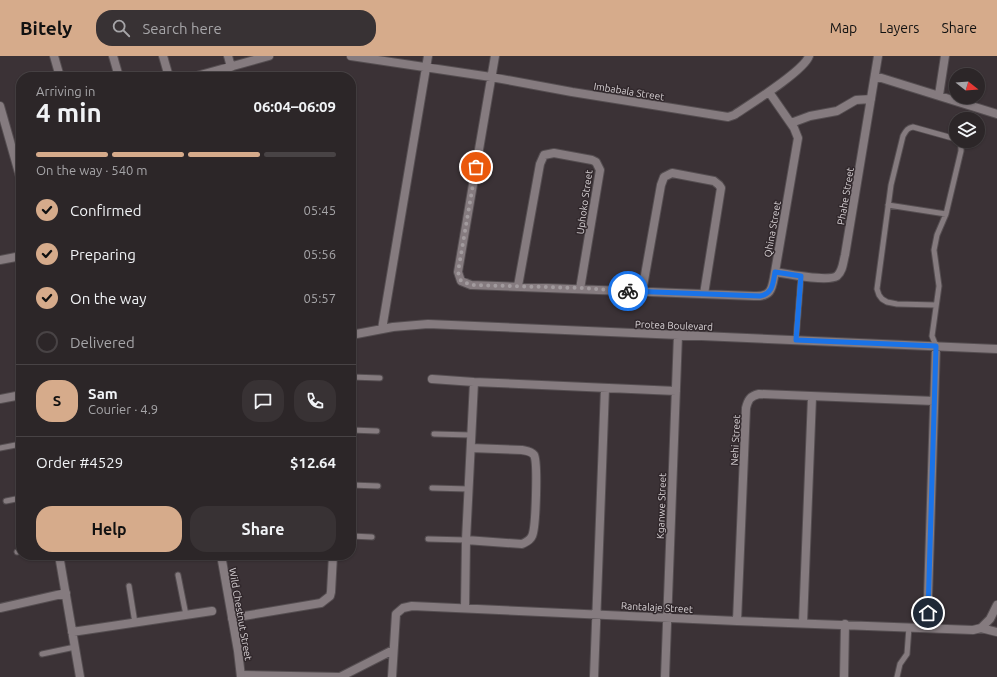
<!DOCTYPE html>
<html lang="en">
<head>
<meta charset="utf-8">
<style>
  :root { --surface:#2c2628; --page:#383234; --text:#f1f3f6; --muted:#a6a5a8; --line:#484345; --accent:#d6ab8b }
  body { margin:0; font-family:Ubuntu,sans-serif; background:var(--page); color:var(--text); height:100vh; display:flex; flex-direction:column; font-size:15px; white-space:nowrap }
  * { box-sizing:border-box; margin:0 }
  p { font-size:13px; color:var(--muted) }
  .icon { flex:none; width:22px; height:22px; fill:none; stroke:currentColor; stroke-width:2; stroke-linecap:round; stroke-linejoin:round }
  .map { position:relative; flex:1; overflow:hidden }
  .drawer { position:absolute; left:16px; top:16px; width:340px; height:488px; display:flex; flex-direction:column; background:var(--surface); border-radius:16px; box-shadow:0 1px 3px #0004,0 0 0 1px var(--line) }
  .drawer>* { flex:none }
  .needle { width:26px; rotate:107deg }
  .tools { position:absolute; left:949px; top:12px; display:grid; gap:8px }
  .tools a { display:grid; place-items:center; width:36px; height:36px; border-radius:50%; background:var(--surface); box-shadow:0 1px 3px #0004,0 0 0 1px var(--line); font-size:20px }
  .pin { position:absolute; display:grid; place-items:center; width:34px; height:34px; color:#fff; margin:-17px; border:2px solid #fff; border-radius:50%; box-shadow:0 1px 4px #0007 }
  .courier { position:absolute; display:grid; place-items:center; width:40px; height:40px; margin:-20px; border:3px solid #1a73e8; border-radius:50%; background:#fff; color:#222; box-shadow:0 1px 5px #0007 }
  .headline em { font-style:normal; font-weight:700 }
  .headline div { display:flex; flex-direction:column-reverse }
  .headline { display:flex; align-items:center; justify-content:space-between; height:68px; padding:0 20px }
  h1 { font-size:26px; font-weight:700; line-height:30px }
  .bar { display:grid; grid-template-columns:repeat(4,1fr); gap:6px 4px; align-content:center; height:48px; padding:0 20px }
  .bar i { height:5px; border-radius:3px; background:var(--line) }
  .bar .active { background:var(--accent) }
  .bar p { grid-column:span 4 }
  .line { display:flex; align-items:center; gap:10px; padding:0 20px; border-top:1px solid var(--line) }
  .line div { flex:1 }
  .round { display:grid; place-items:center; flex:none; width:42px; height:42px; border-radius:16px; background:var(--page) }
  ol { padding:0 20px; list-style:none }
  li { display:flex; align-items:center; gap:12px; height:44px }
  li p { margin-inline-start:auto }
  li .icon { padding:4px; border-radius:50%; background:var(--accent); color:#111; stroke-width:4 }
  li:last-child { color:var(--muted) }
  li i { width:22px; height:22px; border:2px solid var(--line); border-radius:50% }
  .primary-button { display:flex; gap:8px; margin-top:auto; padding:8px 20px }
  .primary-button a { flex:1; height:46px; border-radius:16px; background:var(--accent); color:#111; font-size:16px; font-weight:700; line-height:46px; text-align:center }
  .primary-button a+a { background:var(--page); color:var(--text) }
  header { display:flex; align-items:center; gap:24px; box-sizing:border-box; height:56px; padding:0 20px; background:var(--accent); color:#111 }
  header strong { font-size:19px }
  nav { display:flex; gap:22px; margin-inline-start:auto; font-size:14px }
  .search { width:280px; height:36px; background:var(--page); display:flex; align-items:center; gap:10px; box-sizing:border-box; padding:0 14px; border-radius:16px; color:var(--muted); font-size:15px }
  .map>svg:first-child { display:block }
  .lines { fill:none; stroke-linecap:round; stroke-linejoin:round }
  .service-casing { stroke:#554e51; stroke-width:7 }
  .minor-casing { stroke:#554e51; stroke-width:10 }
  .tertiary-casing { stroke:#554e51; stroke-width:10 }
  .service { stroke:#857b7f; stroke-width:5 }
  .minor { stroke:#857b7f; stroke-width:8 }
  .tertiary { stroke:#857b7f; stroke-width:8 }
  .done { stroke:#a29b9e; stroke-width:4; stroke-dasharray:0 7.2 }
  .route { stroke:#1a73e8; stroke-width:5 }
  .labels { text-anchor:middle; stroke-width:3; stroke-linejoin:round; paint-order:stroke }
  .street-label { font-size:10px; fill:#d9d3d6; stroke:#31282c }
</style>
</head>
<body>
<header>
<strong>Bitely</strong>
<div class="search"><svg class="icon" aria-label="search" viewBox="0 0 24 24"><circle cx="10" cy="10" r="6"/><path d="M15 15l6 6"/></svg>Search here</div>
<nav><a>Map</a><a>Layers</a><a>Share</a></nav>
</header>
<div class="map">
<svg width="997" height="621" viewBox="0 0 997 621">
  <rect width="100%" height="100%" fill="#3b3236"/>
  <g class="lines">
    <defs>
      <path id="service" d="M888 149 946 158 961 95V89L959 85
        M936 249 897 248 887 246 882 243 879 239 877 233 891 129 903 80C906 75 907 72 913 71L956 83
        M796 284 801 220
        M936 290 932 280 939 230 934 194 937 179 946 158
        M351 321 380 322
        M351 374 377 375
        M434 378 471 379
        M0 392 21 388
        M351 429 378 430
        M432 432 469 433
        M6 445 21 442
        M351 480 372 481
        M428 483 466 484
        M17 496 21 495
        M178 519 186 559
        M129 530 135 567
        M42 598 75 591
        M897 621 900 608 907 598 909 571"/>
      <path id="minor" d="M54 0 60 21
        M163 0 169 21
        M228 0 231 11
        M351 0 491 21 572 36 728 61 734 59C749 49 804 15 809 0
        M495 0 458 216 461 225 471 229 754 240C773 241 772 231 775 216L798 82 794 72 769 36
        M875 20 997 58
        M193 21 269 0
        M939 39 945 0
        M0 50 21 124
        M791 67 810 60 837 55 856 44 871 43
        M0 204 21 200
        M775 216C787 218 828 226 837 220 843 215 843 206 845 199L878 0
        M518 230 540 108 544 99 554 97 592 104 596 106 600 114 580 233
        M642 236 661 129 664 121 672 117 714 125 719 129 721 132 704 238
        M382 273 428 0
        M351 279 393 271 428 268 997 293
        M432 323 474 326 676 335
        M466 484 522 488C526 486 530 485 532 480 536 472 538 406 534 399 531 395 527 395 522 394L471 392
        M59 499 80 621
        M0 552 66 537
        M465 552 466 484 474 326
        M232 562 321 547 330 540 331 536 333 499
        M737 565 746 352C748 344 750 340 759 338L934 345
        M803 567 812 341
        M927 572 936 290
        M981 572 990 563 997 549
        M72 576 212 555
        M241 619 340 621
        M340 621 393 594
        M392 621 396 558 403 552 412 550 737 565 973 574 981 572 997 576
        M594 621 605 332
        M665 621 678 279
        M844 621 845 568"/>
      <path id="tertiary" d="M113 0 119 21
        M0 343 21 339
        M221 499 238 595 241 621"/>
    </defs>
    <!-- service casing -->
    <use href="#service" class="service-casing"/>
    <!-- minor casing -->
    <use href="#minor" class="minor-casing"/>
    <!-- tertiary casing -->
    <use href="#tertiary" class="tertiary-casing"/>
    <!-- service -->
    <use href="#service" class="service"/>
    <!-- minor -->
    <use href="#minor" class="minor"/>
    <!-- tertiary -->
    <use href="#tertiary" class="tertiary"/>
  </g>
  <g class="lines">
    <!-- done -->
    <path class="done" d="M476 111 458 216 461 225 471 229 580 232 628 235"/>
    <!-- route -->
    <path class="route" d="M628 235 760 240C773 238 773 227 775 216L801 220 796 284 936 290 928 557"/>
  </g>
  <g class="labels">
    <!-- street labels -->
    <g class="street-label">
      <text transform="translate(629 35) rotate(9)" y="4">Imbabala Street</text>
      <text transform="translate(845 140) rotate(-80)" y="4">Phahe Street</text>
      <text transform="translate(584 146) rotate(-82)" y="4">Uphoko Street</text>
      <text transform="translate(772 173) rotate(-80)" y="4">Qhina Street</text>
      <text transform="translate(674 269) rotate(2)" y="4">Protea Boulevard</text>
      <text transform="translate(735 384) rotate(-87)" y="4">Nehi Street</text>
      <text transform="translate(661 450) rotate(-88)" y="4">Kganwe Street</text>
      <text transform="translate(657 551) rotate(3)" y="4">Rantalaje Street</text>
      <text transform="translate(241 558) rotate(80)" y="4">Wild Chestnut Street</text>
    </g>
  </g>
</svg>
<div class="tools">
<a><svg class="needle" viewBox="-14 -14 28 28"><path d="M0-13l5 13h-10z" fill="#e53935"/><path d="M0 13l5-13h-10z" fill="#a6a5a8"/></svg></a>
<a><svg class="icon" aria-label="layers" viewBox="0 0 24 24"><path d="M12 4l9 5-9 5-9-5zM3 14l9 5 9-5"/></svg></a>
</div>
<div class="pin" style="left:476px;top:111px;background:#ea580c"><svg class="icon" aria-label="bag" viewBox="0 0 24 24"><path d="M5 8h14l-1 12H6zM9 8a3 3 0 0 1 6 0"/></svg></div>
<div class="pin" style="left:928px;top:557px;background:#1f2937"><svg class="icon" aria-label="home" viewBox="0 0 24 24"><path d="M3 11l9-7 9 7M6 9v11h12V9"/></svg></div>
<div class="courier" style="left:628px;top:235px"><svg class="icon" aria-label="bike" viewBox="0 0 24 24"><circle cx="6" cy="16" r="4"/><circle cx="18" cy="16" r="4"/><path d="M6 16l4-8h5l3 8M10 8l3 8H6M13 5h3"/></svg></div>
<section class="drawer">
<div class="headline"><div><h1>4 min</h1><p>Arriving in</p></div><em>06:04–06:09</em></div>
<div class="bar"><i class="active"></i><i class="active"></i><i class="active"></i><i></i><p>On the way · 540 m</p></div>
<ol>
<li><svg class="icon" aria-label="check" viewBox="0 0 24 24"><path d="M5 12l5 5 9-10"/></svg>Confirmed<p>05:45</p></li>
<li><svg class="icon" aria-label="check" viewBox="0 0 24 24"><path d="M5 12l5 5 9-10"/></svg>Preparing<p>05:56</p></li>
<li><svg class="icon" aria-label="check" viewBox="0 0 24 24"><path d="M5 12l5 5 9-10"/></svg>On the way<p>05:57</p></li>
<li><i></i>Delivered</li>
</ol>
<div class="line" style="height:72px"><b class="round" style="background:var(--accent);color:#111">S</b><div><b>Sam</b><p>Courier · 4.9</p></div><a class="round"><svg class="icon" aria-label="chat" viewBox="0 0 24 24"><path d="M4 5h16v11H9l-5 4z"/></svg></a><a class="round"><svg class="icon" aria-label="phone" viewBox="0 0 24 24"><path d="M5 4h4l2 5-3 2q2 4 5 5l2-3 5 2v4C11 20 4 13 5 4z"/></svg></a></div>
<div class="line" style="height:52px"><div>Order #4529</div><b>$12.64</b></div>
<div class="primary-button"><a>Help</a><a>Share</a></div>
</section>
</div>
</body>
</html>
